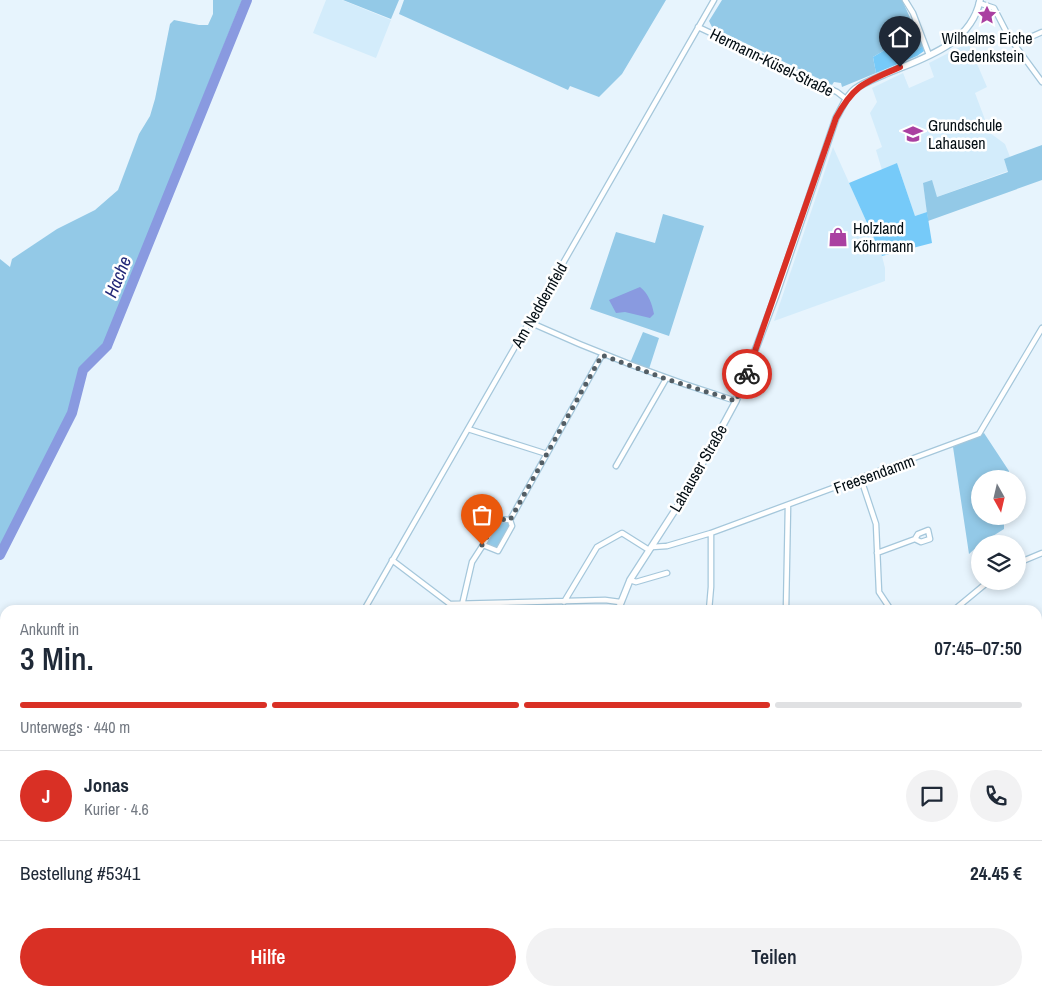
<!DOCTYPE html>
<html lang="de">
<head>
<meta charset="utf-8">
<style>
  :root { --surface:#fff; --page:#f2f2f3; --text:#1f2937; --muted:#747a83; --line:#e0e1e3; --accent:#d93025 }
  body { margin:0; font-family:"Archivo Narrow",sans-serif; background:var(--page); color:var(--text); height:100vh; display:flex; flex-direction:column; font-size:19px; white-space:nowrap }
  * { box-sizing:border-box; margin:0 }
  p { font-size:16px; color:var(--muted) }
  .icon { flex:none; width:28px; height:28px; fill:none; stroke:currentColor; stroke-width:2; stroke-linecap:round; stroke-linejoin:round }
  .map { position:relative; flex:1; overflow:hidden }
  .sheet { position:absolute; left:0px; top:605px; width:1042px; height:391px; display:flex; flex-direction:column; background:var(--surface); border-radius:15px 15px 0 0; box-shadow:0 2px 8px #0003 }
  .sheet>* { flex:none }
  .needle { width:32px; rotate:172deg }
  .buttons { position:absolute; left:971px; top:470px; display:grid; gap:10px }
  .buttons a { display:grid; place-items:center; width:55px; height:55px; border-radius:50%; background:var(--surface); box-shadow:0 2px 8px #0003; font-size:25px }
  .pin { position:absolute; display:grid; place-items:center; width:42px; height:42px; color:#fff; margin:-51px -21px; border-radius:50% 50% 50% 0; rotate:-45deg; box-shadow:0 0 5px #0007 }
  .pin .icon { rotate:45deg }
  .courier { position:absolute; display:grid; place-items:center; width:50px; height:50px; margin:-25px; border:4px solid #d93025; border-radius:50%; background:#fff; color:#222; box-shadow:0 1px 6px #0007 }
  .head em { font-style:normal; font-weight:600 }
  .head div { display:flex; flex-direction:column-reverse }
  .head { display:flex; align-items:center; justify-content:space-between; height:85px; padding:0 20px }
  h1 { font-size:32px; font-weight:600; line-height:38px }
  .bar { display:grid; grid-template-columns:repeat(4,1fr); gap:8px 5px; align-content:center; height:60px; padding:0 20px }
  .bar i { height:6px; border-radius:4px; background:var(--line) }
  .bar .active { background:var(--accent) }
  .bar p { grid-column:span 4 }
  .line { display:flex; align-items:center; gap:12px; padding:0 20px; border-top:1px solid var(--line) }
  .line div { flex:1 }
  .round { display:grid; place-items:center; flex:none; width:52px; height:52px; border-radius:26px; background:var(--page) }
  .cta { display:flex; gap:10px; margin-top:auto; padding:10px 20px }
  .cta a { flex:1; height:58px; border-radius:30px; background:var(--accent); color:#fff; font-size:20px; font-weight:600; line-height:58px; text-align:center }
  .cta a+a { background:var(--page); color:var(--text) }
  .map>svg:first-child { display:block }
  .built { fill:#d3ecfb }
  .green { fill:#93c9e7 }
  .forest { fill:#76caf9 }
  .water { fill:#899ae0 }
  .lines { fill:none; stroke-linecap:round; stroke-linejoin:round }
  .stream { stroke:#899ae0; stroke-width:2 }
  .river { stroke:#899ae0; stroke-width:10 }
  .minor-casing { stroke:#a5c7db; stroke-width:7 }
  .tertiary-casing { stroke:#a5c7db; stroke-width:8 }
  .minor { stroke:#fff; stroke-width:4.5 }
  .tertiary { stroke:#fff; stroke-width:5.5 }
  .rail-casing { stroke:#242e35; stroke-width:4 }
  .rail { stroke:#fff; stroke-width:2; stroke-dasharray:5.5; stroke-linecap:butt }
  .done { stroke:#535e65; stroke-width:5; stroke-dasharray:0 9 }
  .route { stroke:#d93025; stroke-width:6 }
  .labels { text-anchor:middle; stroke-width:5; stroke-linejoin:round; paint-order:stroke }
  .poi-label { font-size:16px; fill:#030d13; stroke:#fff; text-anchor:start }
  .street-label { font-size:16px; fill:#030d13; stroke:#fff }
  .water-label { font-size:18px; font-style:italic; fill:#212777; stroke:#fff }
</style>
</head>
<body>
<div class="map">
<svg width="1042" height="996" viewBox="0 0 1042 996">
  <rect width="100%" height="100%" fill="#e7f4fd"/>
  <!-- built -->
  <path class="built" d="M326 0H342L391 20 376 58 313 33Z
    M968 43 987 87 975 93 990 133 1005 144 1010 157 1004 159 1008 171 937 197 923 183 927 212 915 216 897 163 882 170 876 150 882 147 870 113 877 102 872 88 903 73 909 88 934 77 929 63Z
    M833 147 882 256 885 268V281L774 321Z
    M1042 727V944L1038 961V747Z
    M977 991H1030L1028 996H976Z"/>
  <!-- green -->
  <path class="green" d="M213 0H242L104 344 81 368 69 412 0 548V259L10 267 12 259 57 229 95 210 118 190 139 134 150 116 155 99 170 24 174 20 199 25H208L213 14Z
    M343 0H399L391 19Z
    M404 0H666L622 74 599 97 570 86 568 90 399 14Z
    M722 0H902L923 46 910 55 903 39 873 57 876 73 842 87 841 83 834 82 832 85 712 27 709 21Z
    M1042 145V180L928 221 923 183 932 180 937 197 1008 172 1004 159Z
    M663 214 704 226 669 336 590 309 616 232 655 243Z
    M643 332 659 338 649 369 630 363Z
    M984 433 1009 471 1008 479H980V516H1004V529L980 544 969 554 953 447Z
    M499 520H509L511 525 498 549 484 544Z
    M0 710 5 712V785L0 792Z"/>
  <!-- forest -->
  <path class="forest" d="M903 39 910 54 923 46 924 51 917 56 876 73 873 57Z
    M897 163 915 216 927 212 932 243 882 256 849 183Z"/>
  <!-- water -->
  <path class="water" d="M640 287C649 294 652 304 654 314L650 318 625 312 616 313 609 300Z"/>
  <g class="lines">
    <!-- stream -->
    <path class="stream" d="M779 996V991"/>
    <!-- river -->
    <path class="river" d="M0 555 72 413 83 370 107 346 247 0"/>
    <defs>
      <path id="minor" d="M905 0 913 13 929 55
        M979 3 994 8 1009 37 1042 82
        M698 27 837 92 846 99
        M1015 44 1042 32
        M529 322C597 353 665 379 736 401
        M468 429 547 454
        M616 466 666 379
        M861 479 876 524 879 592 891 610
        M510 520 498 519 483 545 498 551 512 526 510 520 602 355
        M652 547 667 546 711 533 979 434 1042 328
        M877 553 915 539 918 534 928 530 930 539 921 542 915 539
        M392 560 450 604 605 600 620 602
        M1018 563 1042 553
        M630 580 636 582 667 573
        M564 602 597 547 622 533 649 550
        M462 605 472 562 483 545
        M364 610 714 0
        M709 610 711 587V533
        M786 610 788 505
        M954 610 989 581
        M1038 734 1042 716
        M1038 981 1042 970
        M443 991 448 996
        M569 991V996
        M816 991V996
        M88 996 92 991
        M964 996 965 991
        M1031 996 1033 991"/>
      <path id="tertiary" d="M618 610 630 580 688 490 736 401 776 295 836 118C842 108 846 96 855 89 863 83 874 79 883 75 920 59 971 46 980 0
        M608 996 609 991"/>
    </defs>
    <!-- minor casing -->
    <use href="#minor" class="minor-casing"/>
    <!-- tertiary casing -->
    <use href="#tertiary" class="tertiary-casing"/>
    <!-- minor -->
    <use href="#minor" class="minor"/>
    <!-- tertiary -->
    <use href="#tertiary" class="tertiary"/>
    <defs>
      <path id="rail" d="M1038 865 1042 850
        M1038 878 1042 863
        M1038 914 1042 899
        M1000 996 1002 991
        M1012 996 1013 991"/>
    </defs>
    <!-- rail casing -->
    <use href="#rail" class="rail-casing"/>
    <!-- rail -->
    <use href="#rail" class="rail"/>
  </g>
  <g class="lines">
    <!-- done -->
    <path class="done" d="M482 545 498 519 510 520 602 355 666 379 736 401 747 374"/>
    <!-- route -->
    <path class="route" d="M747 374 836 118C854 84 866 82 900 67"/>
  </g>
  <!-- icons -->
  <defs>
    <symbol id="sight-bare" viewBox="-9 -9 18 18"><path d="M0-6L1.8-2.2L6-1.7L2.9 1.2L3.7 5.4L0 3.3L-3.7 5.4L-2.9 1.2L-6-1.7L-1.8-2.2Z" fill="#aa40a1" stroke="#fff" stroke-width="2.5" paint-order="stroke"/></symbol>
    <symbol id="school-bare" viewBox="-9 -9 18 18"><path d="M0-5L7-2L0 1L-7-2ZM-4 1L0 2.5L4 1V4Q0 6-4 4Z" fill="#aa40a1" stroke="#fff" stroke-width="2.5" paint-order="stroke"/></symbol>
    <symbol id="shop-bare" viewBox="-9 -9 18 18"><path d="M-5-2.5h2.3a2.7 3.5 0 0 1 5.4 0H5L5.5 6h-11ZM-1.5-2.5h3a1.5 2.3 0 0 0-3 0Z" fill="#aa40a1" stroke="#fff" stroke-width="2.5" paint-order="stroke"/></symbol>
  </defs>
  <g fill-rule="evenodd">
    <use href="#sight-bare" x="973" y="1" width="28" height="28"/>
    <use href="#school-bare" x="899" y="120" width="28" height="28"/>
    <use href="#shop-bare" x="824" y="223" width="28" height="28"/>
  </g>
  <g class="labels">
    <!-- poi labels -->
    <g class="poi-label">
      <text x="987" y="44" text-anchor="middle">Wilhelms Eiche<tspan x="987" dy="18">Gedenkstein</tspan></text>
      <text x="928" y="131">Grundschule<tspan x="928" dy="18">Lahausen</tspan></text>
      <text x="853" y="234">Holzland<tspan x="853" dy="18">Köhrmann</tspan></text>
    </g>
    <!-- street labels -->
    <g class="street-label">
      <text transform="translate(772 62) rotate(26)" y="6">Hermann-Küsel-Straße</text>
      <text transform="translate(539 305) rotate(-60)" y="6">Am Neddernfeld</text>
      <text transform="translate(698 468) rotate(-60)" y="6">Lahauser Straße</text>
      <text transform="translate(874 474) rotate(-20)" y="6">Freesendamm</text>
    </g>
    <!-- water labels -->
    <g class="water-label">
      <text transform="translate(118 277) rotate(-68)" y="6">Hache</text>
    </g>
  </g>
</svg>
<div class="buttons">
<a><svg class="needle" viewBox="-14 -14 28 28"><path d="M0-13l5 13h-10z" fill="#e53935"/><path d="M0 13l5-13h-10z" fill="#747a83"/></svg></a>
<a><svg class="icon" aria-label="layers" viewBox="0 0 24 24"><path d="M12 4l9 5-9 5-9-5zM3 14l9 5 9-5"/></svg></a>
</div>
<div class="pin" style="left:482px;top:545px;background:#ea580c"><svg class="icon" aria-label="bag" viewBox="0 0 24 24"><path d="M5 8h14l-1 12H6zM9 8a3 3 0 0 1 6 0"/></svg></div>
<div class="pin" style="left:900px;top:67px;background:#1f2937"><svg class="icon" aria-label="home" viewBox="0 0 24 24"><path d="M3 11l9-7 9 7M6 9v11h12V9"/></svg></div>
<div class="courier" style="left:747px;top:374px"><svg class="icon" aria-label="bike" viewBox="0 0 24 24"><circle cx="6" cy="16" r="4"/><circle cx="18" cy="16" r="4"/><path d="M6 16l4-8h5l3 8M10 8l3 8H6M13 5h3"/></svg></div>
<section class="sheet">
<div class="head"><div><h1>3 Min.</h1><p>Ankunft in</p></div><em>07:45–07:50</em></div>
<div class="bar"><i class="active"></i><i class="active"></i><i class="active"></i><i></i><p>Unterwegs · 440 m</p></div>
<div class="line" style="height:90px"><b class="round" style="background:var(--accent);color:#fff">J</b><div><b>Jonas</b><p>Kurier · 4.6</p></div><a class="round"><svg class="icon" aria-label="chat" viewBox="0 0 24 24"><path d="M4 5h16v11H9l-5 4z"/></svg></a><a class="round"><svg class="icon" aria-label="phone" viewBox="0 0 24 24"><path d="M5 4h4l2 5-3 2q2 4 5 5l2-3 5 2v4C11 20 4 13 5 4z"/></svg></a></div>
<div class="line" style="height:65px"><div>Bestellung #5341</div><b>24.45 €</b></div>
<div class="cta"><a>Hilfe</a><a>Teilen</a></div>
</section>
</div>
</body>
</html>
